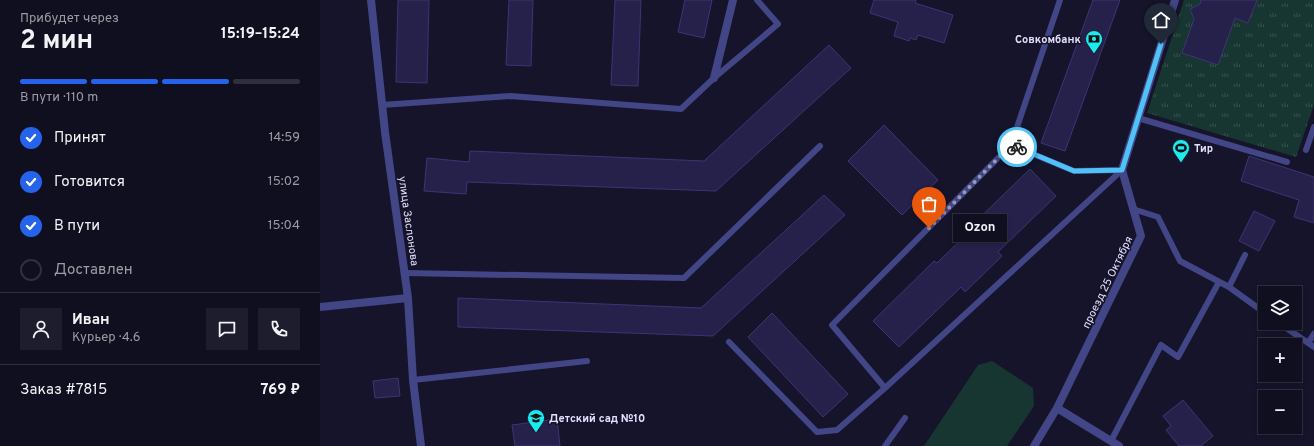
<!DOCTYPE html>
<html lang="ru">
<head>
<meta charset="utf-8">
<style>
  :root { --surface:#100f20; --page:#1e1d2d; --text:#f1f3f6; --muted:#9c9ca5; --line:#302f3e; --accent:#2563eb }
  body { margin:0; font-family:Overpass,sans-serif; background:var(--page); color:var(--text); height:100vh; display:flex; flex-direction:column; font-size:15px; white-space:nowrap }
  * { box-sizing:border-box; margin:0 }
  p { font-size:13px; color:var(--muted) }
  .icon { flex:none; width:22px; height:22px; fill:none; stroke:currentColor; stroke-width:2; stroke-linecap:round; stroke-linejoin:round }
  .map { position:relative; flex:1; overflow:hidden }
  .drawer { display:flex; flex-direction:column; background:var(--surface); width:320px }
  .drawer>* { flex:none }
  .buttons { position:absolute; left:938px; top:286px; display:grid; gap:8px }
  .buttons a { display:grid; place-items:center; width:44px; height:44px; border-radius:0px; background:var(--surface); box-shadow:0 2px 6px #0003,0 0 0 1px var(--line); font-size:20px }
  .pin { position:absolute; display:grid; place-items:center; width:34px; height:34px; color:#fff; margin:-41px -17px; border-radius:50% 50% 50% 0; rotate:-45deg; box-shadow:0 0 4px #0007 }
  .pin .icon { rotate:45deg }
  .courier { position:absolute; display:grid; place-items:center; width:40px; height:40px; margin:-20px; border:3px solid #4fc3f7; border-radius:50%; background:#fff; color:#222; box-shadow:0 1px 5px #0007 }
  .bubble { position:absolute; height:28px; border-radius:0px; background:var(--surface); box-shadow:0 2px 6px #0003,0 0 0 1px var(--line); font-size:13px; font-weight:700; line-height:28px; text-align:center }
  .head em { font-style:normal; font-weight:700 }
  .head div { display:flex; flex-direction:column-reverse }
  .head { display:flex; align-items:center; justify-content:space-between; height:68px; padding:0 20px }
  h1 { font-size:26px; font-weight:700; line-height:30px }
  .bar { display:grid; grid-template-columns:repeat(4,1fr); gap:6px 4px; align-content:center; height:48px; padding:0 20px }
  .bar i { height:5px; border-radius:3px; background:var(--line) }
  .bar .selected { background:var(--accent) }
  .bar p { grid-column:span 4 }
  .line { display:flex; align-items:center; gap:10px; padding:0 20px; border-top:1px solid var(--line) }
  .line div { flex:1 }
  .round { display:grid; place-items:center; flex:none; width:42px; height:42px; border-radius:0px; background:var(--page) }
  ol { padding:0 20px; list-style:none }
  li { display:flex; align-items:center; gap:12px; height:44px }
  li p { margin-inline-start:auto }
  li .icon { padding:4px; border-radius:50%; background:var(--accent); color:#fff; stroke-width:4 }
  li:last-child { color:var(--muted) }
  li i { width:22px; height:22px; border:2px solid var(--line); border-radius:50% }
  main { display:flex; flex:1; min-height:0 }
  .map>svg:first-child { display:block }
  .grass { fill:#173531 }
  .park { fill:url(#park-tufts) }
  .building { fill:#26214b; stroke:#3c3574 }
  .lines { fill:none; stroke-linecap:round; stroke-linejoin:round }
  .lane { stroke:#434686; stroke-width:6 }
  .street { stroke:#434686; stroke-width:8 }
  .done { stroke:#9a99b3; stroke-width:4; stroke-dasharray:0 7.2 }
  .route { stroke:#4fc3f7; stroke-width:5 }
  .labels { text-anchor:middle; stroke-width:3; stroke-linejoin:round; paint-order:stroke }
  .poi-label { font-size:11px; font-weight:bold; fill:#e1e0fc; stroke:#16142b; text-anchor:start }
  .street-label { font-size:11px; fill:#e1e0fc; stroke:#16142b }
</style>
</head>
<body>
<main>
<section class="drawer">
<div class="head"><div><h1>2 мин</h1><p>Прибудет через</p></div><em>15:19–15:24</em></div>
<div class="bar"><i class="selected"></i><i class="selected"></i><i class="selected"></i><i></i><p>В пути · 110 m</p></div>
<ol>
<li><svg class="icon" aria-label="check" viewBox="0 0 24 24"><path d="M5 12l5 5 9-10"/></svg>Принят<p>14:59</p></li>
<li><svg class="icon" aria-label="check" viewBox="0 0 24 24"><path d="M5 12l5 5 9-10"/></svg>Готовится<p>15:02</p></li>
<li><svg class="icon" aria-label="check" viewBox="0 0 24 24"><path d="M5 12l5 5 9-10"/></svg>В пути<p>15:04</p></li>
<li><i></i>Доставлен</li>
</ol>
<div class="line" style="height:72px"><a class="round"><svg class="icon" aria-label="person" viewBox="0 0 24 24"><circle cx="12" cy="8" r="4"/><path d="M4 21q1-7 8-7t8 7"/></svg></a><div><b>Иван</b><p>Курьер · 4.6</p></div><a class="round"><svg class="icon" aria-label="chat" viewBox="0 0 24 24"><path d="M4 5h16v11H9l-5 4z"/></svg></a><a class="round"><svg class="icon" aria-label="phone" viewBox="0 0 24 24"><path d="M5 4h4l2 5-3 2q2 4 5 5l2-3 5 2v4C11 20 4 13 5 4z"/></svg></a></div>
<div class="line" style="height:52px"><div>Заказ #7815</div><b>769 ₽</b></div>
</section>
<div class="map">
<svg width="994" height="446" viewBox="0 0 994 446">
  <defs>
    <pattern id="park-tufts" width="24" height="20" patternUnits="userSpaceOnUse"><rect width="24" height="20" fill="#173531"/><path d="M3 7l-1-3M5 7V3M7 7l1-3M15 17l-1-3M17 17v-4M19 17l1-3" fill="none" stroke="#385250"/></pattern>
  </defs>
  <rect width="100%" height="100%" fill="#16142b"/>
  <!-- grass -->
  <path class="grass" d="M672 361 713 388 714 406 687 446H604L658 365Z"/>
  <!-- park -->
  <path class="park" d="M864 0H994V105L976 157 827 113Z"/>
  <!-- building -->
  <path class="building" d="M78 0H109L107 83 76 82Z
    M189 0H213L211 66 186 65Z
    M295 0H321L318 86 291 85Z
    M365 0H392L384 38 358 32Z
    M554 0H596L595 3 633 15 624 43 598 35 596 40 590 38 589 41 574 36 578 22 550 13Z
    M773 0H800L745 151 721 143Z
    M881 0H937L928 23 915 18 898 65 862 53 874 19 870 9 880 4Z
    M509 45 531 68 396 191 147 182 146 194 104 191 107 158 149 162 150 151 384 161Z
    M564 125 618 180 582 215 528 161Z
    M929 156 994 177V223L974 217 979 200 921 181Z
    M710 169 736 196 678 252 682 256 645 292 641 287 579 347 553 321 614 261 617 263 647 234 645 232Z
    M504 195 525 215 393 336 138 327V298L381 308Z
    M934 211 955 221 939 251 919 241Z
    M452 313 528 394 503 417 428 337Z
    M78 378 80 396 55 398 53 381Z
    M863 400 893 436 881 446H859L846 430 851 426 843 416Z
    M237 419 240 446H195L192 425Z"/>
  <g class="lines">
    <!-- lane -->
    <path class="lane" d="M62 105 190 96 361 109 394 78 458 24 437 0
      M818 118 967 162
      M691 145 754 171 802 170
      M986 150 994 127
      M813 209 838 217 860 261 909 287 925 255
      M85 273 364 278 500 146
      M909 287 945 313
      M959 323 994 347
      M409 342 497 432 517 430 565 388 512 325 691 145 740 0
      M988 343 994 334
      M93 380 267 361
      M565 388 802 170
      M791 441 841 345 858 357 899 282
      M565 446 585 418"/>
    <!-- street -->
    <path class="street" d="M51 0 65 132 88 298 93 380 101 446
      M394 78 413 0
      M0 307 88 298
      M714 446 737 408
      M799 446 737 408 821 236 802 170 855 0"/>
  </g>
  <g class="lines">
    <!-- done -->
    <path class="done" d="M609 228 691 145 697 147"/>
    <!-- route -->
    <path class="route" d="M697 147 754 171 802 170 841 44"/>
  </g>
  <!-- icons -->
  <defs>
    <symbol id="bank-pin" viewBox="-11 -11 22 30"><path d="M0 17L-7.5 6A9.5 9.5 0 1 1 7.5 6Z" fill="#1ceaec" stroke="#16142b"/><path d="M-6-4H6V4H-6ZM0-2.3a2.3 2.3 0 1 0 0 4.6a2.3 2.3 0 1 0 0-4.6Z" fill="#111"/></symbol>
    <symbol id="stadium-pin" viewBox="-11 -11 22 30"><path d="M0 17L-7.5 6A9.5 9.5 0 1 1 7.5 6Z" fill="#1ceaec" stroke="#16142b"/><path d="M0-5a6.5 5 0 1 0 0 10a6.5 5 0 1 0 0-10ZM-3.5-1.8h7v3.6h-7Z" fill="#111"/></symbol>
    <symbol id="school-pin" viewBox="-11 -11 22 30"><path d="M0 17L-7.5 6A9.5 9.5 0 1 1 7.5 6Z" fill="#1ceaec" stroke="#16142b"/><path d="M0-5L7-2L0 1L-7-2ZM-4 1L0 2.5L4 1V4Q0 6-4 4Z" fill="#111"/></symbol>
  </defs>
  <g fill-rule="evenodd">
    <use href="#bank-pin" x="764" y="29" width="20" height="27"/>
    <use href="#stadium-pin" x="851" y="138" width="20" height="27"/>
    <use href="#school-pin" x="206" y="408" width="20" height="27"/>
  </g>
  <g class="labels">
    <!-- poi labels -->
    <g class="poi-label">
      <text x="761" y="43" text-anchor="end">Совкомбанк</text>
      <text x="874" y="152">Тир</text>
      <text x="229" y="422">Детский сад №10</text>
    </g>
    <!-- street labels -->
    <g class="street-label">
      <text transform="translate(89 221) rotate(82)" y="4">улица Заслонова</text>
      <text transform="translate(787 282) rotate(-64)" y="4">проезд 25 Октября</text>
    </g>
  </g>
</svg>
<div class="buttons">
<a><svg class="icon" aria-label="layers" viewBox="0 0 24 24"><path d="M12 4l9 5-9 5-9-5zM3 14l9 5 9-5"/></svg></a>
<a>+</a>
<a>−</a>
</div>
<div class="pin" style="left:609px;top:228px;background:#ea580c"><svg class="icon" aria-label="bag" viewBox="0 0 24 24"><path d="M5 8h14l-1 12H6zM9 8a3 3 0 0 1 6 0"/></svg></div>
<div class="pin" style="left:841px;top:44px;background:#1f2937"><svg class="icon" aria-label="home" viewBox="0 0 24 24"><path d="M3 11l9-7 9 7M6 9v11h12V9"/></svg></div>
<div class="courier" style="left:697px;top:147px"><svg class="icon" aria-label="bike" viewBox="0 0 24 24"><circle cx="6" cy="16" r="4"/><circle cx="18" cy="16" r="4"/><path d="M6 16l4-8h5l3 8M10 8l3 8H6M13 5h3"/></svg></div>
<div class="bubble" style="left:633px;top:214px;width:54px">Ozon</div>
</div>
</main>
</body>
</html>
